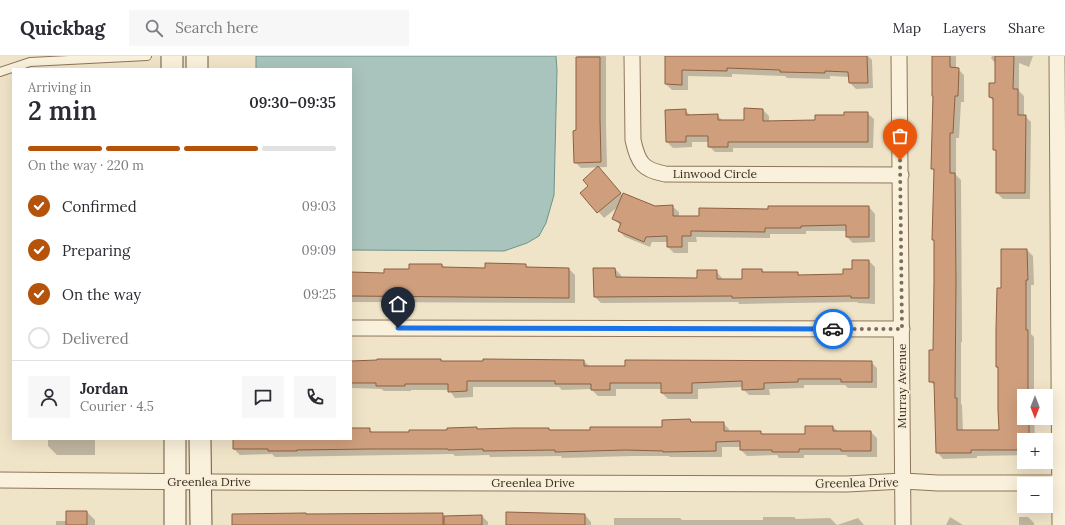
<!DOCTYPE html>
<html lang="en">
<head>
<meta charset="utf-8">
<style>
  :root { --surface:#fff; --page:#f7f7f7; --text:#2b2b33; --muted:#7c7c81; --line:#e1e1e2; --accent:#b45309 }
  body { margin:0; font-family:Lora,serif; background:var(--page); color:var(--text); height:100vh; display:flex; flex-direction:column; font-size:15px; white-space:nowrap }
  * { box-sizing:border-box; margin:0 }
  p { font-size:13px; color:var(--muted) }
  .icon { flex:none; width:22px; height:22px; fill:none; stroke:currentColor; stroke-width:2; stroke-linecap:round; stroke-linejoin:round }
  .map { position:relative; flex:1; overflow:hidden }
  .drawer { position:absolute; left:12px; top:12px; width:340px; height:372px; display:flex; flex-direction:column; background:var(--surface); border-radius:0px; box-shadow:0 4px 16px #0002 }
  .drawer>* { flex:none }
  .needle { width:26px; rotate:180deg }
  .fabs { position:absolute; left:1017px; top:333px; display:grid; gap:8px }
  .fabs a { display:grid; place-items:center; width:36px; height:36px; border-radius:0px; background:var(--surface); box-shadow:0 4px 16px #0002; font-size:20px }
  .pin { position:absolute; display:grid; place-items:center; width:34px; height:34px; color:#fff; margin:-41px -17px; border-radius:50% 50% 50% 0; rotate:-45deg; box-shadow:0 0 4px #0007 }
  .pin .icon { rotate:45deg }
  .courier { position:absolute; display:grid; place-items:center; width:40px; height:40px; margin:-20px; border:3px solid #1a73e8; border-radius:50%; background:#fff; color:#222; box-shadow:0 1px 5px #0007 }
  .headline em { font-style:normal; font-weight:600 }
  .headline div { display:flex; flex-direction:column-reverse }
  .headline { display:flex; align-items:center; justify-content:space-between; height:68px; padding:0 16px }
  h1 { font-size:26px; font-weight:600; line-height:30px }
  .bar { display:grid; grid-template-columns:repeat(4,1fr); gap:6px 4px; align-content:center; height:48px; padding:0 16px }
  .bar i { height:5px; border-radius:3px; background:var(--line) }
  .bar .selected { background:var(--accent) }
  .bar p { grid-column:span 4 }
  .line { display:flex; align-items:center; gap:10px; padding:0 16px; border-top:1px solid var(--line) }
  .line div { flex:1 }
  .round { display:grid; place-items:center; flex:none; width:42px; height:42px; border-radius:0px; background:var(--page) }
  ol { padding:0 16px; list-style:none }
  li { display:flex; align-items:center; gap:12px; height:44px }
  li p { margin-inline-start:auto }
  li .icon { padding:4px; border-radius:50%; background:var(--accent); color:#fff; stroke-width:4 }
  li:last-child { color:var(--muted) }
  li i { width:22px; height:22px; border:2px solid var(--line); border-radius:50% }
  header { display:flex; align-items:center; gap:24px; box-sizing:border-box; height:56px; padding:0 20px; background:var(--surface); border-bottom:1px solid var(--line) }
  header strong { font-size:19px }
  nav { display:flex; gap:22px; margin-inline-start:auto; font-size:14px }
  .search { width:280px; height:36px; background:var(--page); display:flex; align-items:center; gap:10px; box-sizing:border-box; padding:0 14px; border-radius:0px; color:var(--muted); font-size:15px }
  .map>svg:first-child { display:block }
  .water { fill:#a9c4bc; stroke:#6f938a }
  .shadow { fill:#0003 }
  .building { fill:#cf9f7d; stroke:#8d5f41 }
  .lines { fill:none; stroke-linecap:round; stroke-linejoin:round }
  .service-casing { stroke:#8d765c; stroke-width:10 }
  .minor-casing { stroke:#8d765c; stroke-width:17 }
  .secondary-casing { stroke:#6f573f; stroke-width:23 }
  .service { stroke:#faf1dc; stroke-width:8 }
  .minor { stroke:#faf1dc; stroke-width:15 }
  .secondary { stroke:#faf1dc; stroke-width:21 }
  .done { stroke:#7c6e5b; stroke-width:4; stroke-dasharray:0 7.2 }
  .route { stroke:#1a73e8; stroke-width:5 }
  .labels { text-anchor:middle; stroke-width:3; stroke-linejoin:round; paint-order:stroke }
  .street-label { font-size:12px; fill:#3d2e20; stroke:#f7eed8 }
</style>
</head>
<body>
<header>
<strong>Quickbag</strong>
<div class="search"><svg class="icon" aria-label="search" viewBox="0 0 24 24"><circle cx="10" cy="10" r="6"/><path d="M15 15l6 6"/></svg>Search here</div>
<nav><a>Map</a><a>Layers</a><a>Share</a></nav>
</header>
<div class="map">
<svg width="1065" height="469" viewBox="0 0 1065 469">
  <rect width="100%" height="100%" fill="#f0e4c8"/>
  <!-- water -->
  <path class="water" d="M256 0H556L557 14 554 139 546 167 539 180 527 187 504 195 351 194V13H256Z"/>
  <!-- shadow -->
  <path class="shadow" d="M578 0H606V70L607 111 581 112 575 106 577 75Z
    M666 0H868L872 4 873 32 856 33 850 27V21L830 20V23L787 22 785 20 732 18V21L688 20V34H672L666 28Z
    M932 0H956V13H958L964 19V46H961L959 82H956V119L961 124 962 286H961V348L962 349 963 375H1000L999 313 997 311 1002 233 1027 194 1033 200 1034 229H1031V278L1034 281V340H1024V362H1034L1035 384H1024V399L977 400V402L943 403 937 396 935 330 930 325 934 295 935 185 933 184 935 115 932 113 933 6 932 5Z
    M992 0H1033L1029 11 1019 7V35L1024 40V60H1025L1031 66 1030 143H1003L997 137V97L994 93V46L990 41 996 28V8L991 2Z
    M685 54 691 60 717 59 723 65H745L763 54 769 60V66L816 65 845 60 867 57 874 63 873 92H733V96H715L709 90V86H692V91L673 92 667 86Z
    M604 118 623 140 655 151 672 150 679 156V161H700L769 154 869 151 875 158V186L853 187 847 181V175H806V178H770V182L696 181 697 186H688V197H674L668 191V186H652L650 191 625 181 619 175 621 170 614 163 619 150 604 162 582 137Z
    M853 205H869L875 211V248L858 247 857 246 739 248 738 246 601 247 595 241 615 213 621 219V222L698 223 716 215 722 222V224H743L762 214 765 217H797L800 220 844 219 853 214Z
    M442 209 445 212 486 213 525 209 529 212 569 213 575 219V247L351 246V217L385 218Z
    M441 304 443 306 584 305 590 311 871 306 877 312V332H848L845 329H804V332L769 333 770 339H749L743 333V331L698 333V343H668L662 337V333H616V340H598L591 333 562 334 559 331H473V341L455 342 449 334H411V335H384L381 333 351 332V305Z
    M690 364 693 367H723L729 373V376H760L764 379H806L833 371 839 376H871L877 382V401H848L846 399H804V402H779L777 399 747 400 741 394V391H722V401H670L669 400H633L562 402 561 400 490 401 489 399 455 400 453 398 275 401 272 398 240 399 234 393V383H351V373H369L373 377H410L476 372 478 374 591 375 663 372Z
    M48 383H95V399H57L48 390Z
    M87 456 95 464V469H56V465H67Z
    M442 458 444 460H482L488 466V469H233Z
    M585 459 591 466V469H507Z
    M763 461H794L796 463 830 462 837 469H614V462H680L682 464H763Z
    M950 461 963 469H946Z
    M1019 461H1028L1034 467V469H1019Z
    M858 462 864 469H837Z"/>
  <!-- building -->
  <path class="building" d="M665 0H867L868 27H849L848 16 825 15V17L780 16V14L727 12V15L682 14V29L665 28Z
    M932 0H950V11L959 12 958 40H955L953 77H950V117H955L956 225 955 342H957V374H999L998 354V311H996V274L997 232H1001V193H1027L1028 224H1026V274H1028V340H1024V363H1029V384H1024V394H971V397H936L934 326H929V294H933L934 225V184H932L934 113H931L933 40H932Z
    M995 0H1014L1013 33H1018V59H1026L1025 137H996V94H993V42L989 41V27H995Z
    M576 1H600V64L601 106 574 107 573 75 576 74Z
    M744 52 763 53V65L815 64V59H844V56H868V86H728V91H708V80H686V86H666L665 54 686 53V59L718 58V64H744Z
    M598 110 621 137 597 157 580 137 588 130 583 124Z
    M623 137 655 150 673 149V160H699V152L768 153V150H869V181H846V169L801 170V172H765V176L691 175V180H682V191H667V180L646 181 644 186 618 175 621 167 612 163Z
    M852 204H869V242H851V240L732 242V240L594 241 593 212H615L616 221 697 222V214H717V223H742V213H762V216H798V219L843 218V213H852Z
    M485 207 526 208V211L569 212V242L351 240V216L384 217V213H409V208H442V211L485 212Z
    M377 303H441V305H483V303L584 304V310H625V304L872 305V326H841V323H798V326L764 327V333L742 334V325L692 327V337H661V327H610V334H591V328H555V325H467V335L448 336V328H405V330H376V327H351V305L377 304Z
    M690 363 691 366H724V375H761V378H805V370H833V375H871V395H841V393H799V396H772V394H740V385L716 386V395L663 396V395L626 394 555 396V394L483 395V393L448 394V393H370L297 394V395H268V393H233V383H351V372H370V376H409V374H447V372L477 371V373L514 372H549V374H590V371H662V364Z
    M66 455H87V469H66Z
    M506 456 585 458V469H506Z
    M306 457V458L443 457V469H232V458Z
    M482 459V469H444V460Z"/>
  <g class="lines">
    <defs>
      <path id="service" d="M0 16 30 6 147 0"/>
      <path id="minor" d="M632 0 633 84C638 107 643 114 665 118L901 119
        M899 0 903 469
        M1057 0 1060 469
        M351 272 902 273
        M0 424 214 426 847 428 903 425 938 427H1065"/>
      <path id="secondary" d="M172 0V13
        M197 0V13
        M175 383V469
        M200 383 201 469"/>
    </defs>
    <!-- service casing -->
    <use href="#service" class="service-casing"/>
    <!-- minor casing -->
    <use href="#minor" class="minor-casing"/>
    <!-- secondary casing -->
    <use href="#secondary" class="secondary-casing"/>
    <!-- service -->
    <use href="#service" class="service"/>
    <!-- minor -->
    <use href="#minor" class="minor"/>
    <!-- secondary -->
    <use href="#secondary" class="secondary"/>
  </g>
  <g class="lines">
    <!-- done -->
    <path class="done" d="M833 273H902L900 104"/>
    <!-- route -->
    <path class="route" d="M398 272 833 273"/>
  </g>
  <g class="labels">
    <!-- street labels -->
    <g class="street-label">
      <text x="715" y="122">Linwood Circle</text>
      <text transform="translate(902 330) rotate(-90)" y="4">Murray Avenue</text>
      <text x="209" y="430">Greenlea Drive</text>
      <text x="533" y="431">Greenlea Drive</text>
      <text transform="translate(857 427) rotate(-1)" y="4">Greenlea Drive</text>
    </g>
  </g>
</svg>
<div class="fabs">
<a><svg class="needle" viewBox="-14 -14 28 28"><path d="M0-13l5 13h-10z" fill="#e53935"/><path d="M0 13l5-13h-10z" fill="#7c7c81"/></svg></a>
<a>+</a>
<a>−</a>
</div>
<div class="pin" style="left:900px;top:104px;background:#ea580c"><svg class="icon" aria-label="bag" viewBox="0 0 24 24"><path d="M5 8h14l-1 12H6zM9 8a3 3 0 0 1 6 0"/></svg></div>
<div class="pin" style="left:398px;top:272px;background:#1f2937"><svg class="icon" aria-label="home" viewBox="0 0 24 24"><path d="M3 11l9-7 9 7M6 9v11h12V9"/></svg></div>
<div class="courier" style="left:833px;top:273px"><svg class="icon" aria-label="car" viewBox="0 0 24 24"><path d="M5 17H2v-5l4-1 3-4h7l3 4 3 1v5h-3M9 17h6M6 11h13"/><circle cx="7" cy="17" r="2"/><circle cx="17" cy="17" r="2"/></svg></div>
<section class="drawer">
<div class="headline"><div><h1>2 min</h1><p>Arriving in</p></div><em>09:30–09:35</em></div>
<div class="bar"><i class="selected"></i><i class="selected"></i><i class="selected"></i><i></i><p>On the way · 220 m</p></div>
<ol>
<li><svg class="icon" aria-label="check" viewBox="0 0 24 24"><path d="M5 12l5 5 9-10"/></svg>Confirmed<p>09:03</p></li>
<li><svg class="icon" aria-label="check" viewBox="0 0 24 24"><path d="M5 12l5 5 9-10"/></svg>Preparing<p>09:09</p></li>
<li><svg class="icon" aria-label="check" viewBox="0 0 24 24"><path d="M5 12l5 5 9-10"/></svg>On the way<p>09:25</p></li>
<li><i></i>Delivered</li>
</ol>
<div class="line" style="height:72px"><a class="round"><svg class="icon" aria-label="person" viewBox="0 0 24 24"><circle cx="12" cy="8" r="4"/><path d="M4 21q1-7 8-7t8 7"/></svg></a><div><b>Jordan</b><p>Courier · 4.5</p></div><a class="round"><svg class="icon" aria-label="chat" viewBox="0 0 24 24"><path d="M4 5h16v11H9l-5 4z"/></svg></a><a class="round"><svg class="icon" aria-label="phone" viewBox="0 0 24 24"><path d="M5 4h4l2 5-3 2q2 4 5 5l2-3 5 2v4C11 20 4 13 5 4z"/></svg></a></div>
</section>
</div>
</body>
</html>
